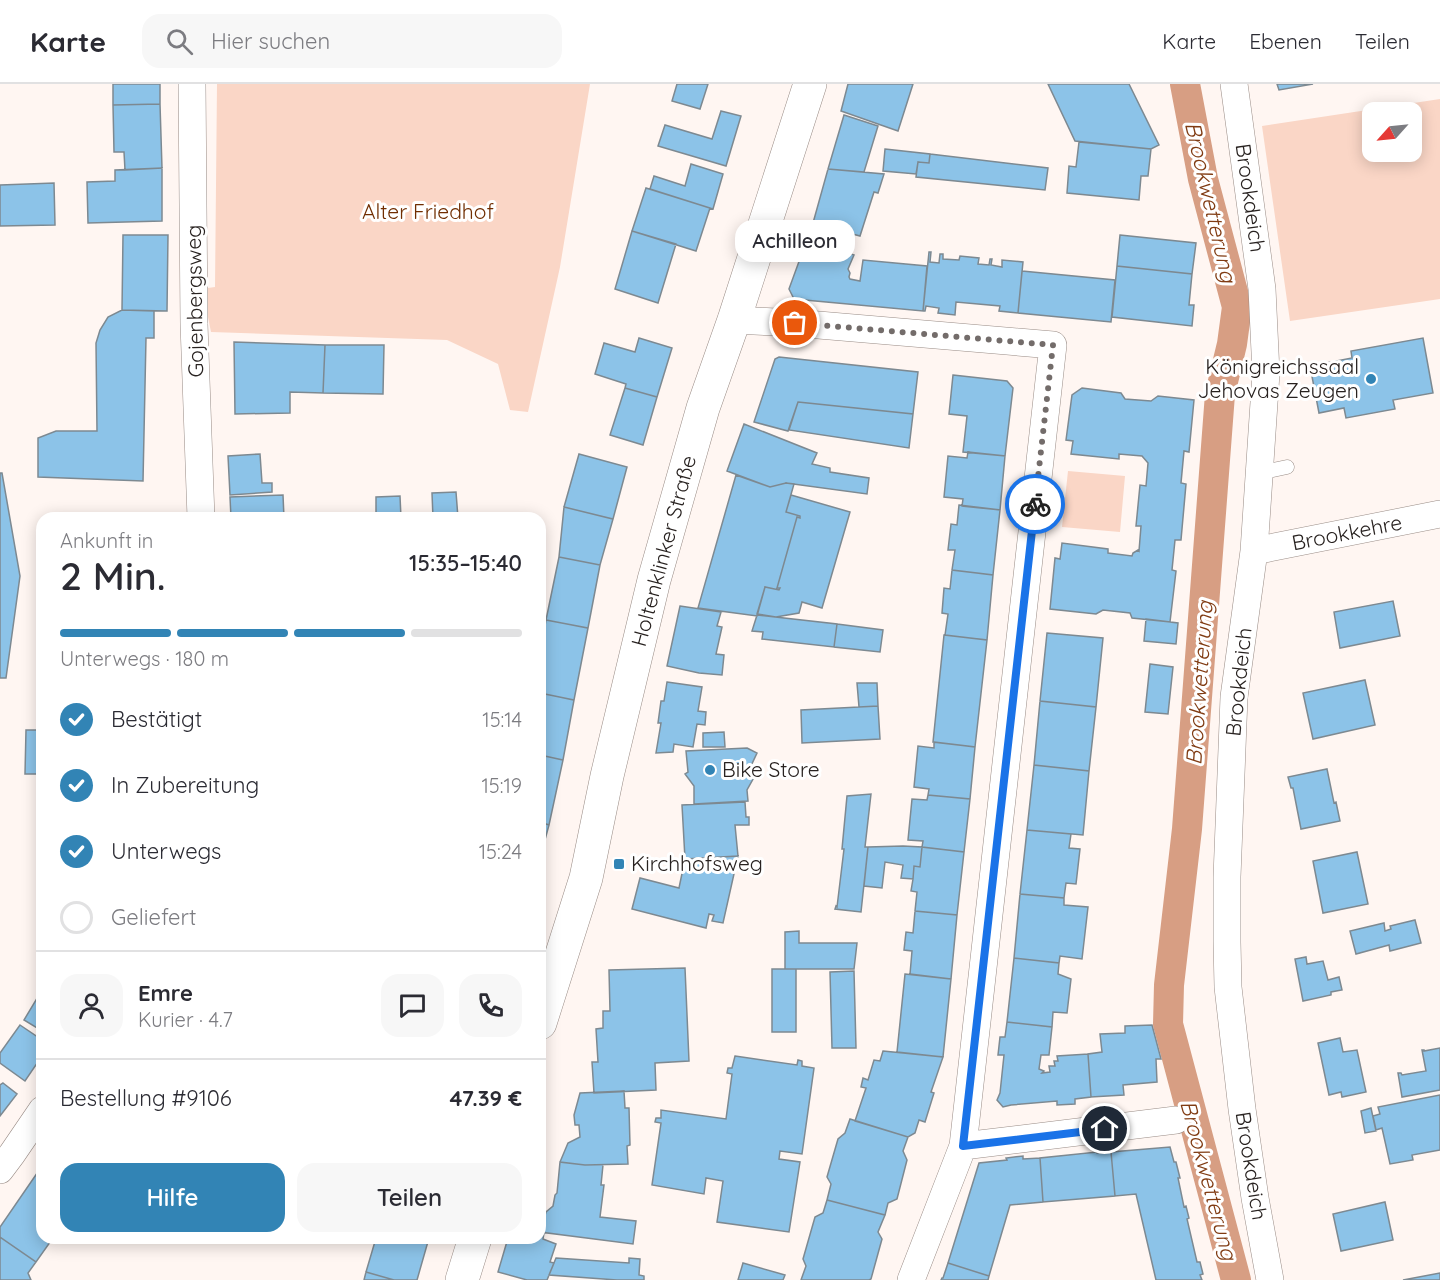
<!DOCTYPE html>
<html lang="de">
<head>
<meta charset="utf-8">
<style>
  :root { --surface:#fff; --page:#f7f7f7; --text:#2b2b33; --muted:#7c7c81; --line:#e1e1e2; --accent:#3284b5 }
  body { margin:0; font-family:Quicksand,sans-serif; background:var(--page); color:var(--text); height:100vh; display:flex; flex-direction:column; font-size:22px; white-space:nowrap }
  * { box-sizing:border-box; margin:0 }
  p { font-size:20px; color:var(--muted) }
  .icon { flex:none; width:33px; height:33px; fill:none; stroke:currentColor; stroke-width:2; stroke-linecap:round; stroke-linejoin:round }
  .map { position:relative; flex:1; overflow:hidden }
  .details { position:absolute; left:36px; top:428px; width:510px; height:732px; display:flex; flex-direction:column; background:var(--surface); border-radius:18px; box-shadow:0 3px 15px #0003 }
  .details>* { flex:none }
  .needle { width:39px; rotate:243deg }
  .buttons { position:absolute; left:1362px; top:18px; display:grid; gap:12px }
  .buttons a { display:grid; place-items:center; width:60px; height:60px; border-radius:12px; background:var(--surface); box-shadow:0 3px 15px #0003; font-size:30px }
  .pin { position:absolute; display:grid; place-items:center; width:51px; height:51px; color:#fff; margin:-26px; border:3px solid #fff; border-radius:50%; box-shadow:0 2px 6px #0007 }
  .courier { position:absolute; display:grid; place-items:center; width:60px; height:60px; margin:-30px; border:4px solid #1a73e8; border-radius:50%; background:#fff; color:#222; box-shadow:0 2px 8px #0007 }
  .bubble { position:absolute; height:42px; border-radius:18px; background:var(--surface); box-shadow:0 3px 15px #0003; font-size:20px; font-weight:600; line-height:42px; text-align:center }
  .headline em { font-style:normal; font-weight:600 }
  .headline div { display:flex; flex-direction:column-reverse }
  .headline { display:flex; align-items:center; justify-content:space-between; height:102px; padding:0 24px }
  h1 { font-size:39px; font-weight:600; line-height:45px }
  .bar { display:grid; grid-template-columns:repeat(4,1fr); gap:9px 6px; align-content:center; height:72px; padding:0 24px }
  .bar i { height:8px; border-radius:4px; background:var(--line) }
  .bar .active { background:var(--accent) }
  .bar p { grid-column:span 4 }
  .line { display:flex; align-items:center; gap:15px; padding:0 24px; border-top:2px solid var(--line) }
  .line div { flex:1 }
  .round { display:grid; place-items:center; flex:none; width:63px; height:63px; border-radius:18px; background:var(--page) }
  ol { padding:0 24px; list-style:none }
  li { display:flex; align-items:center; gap:18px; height:66px }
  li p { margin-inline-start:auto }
  li .icon { padding:6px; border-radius:50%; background:var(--accent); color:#fff; stroke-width:4 }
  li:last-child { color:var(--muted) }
  li i { width:33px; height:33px; border:3px solid var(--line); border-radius:50% }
  .button { display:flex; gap:12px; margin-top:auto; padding:12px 24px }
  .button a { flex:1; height:69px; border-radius:18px; background:var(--accent); color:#fff; font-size:24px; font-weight:600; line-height:69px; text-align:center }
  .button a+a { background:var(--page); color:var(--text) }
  header { display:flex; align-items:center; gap:36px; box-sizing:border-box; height:84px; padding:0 30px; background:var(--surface); border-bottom:2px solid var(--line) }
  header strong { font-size:28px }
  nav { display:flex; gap:33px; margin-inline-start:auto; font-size:21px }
  .search { width:420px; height:54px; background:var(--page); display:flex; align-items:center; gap:15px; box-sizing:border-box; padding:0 21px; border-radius:18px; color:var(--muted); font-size:22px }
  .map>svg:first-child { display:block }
  .green { fill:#fad6c6; fill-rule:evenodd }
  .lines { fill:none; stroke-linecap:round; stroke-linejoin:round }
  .canal { stroke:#d79e83; stroke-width:30 }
  .building { fill:#8cc3e8; stroke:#7d8991; stroke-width:1.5 }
  .service-casing { stroke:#998c86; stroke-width:15 }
  .minor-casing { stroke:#998c86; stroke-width:28 }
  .secondary-casing { stroke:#998c86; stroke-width:34 }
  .service { stroke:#fff; stroke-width:14 }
  .minor { stroke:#fff; stroke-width:27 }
  .secondary { stroke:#fff; stroke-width:33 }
  .done { stroke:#736c6a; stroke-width:6; stroke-dasharray:0 10.8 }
  .route { stroke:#1a73e8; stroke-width:8 }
  .poi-dot { fill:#3284b5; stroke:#fff; stroke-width:2 }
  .labels { text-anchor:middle; stroke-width:6; stroke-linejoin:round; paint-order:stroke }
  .street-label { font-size:21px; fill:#282220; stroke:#fff }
  .park-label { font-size:21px; fill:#702d00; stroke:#fff }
  .poi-label { font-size:21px; fill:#282220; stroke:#fff; text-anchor:start }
  .water-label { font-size:22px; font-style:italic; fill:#803b12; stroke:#fff }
</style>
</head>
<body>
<header>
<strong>Karte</strong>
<div class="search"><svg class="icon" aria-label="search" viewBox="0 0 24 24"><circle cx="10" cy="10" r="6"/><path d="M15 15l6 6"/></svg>Hier suchen</div>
<nav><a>Karte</a><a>Ebenen</a><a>Teilen</a></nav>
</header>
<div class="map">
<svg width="1440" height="1196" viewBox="0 0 1440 1196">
  <rect width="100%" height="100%" fill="#fff6f2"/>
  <!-- green -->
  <path class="green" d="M217 0H590L560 183 528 328 510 326 498 280 447 256 211 248 208 233V204L215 203Z
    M1440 15V215L1290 237 1262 42ZM1372 28H1412V68H1372Z
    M1068 387 1125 392 1120 448 1062 443Z"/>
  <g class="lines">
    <!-- canal -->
    <path class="canal" d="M1185 0 1203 95 1237 223 1232 260 1220 310 1187 745 1169 901 1168 940 1236 1196"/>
  </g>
  <!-- building -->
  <path class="building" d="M113 0H160V20L113 21Z
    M677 0H708L700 25 672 17Z
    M848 0H913L898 47 841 27Z
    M1048 0H1129L1159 61 1151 65 1075 57Z
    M1277 0H1313L1279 6Z
    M160 20 162 84 125 86 124 68H114L113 21Z
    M721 27 741 32 726 82 658 62 665 41 712 55Z
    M844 31 878 42 864 88 828 85Z
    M1079 58 1151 65 1148 92H1141L1139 116 1067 109 1069 82 1076 83Z
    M885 65 930 70 929 79 918 78 916 90 883 87Z
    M930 70 1048 84 1045 106 916 93 918 78 929 79Z
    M691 80 723 90 713 125 650 105 654 92 685 102Z
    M162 84V137L88 139 87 98 115 97V86Z
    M828 85 884 90 878 109 874 108 860 152 813 139Z
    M54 99 55 141 0 142V101Z
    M646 104 710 124 696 167 632 147Z
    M813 139 853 150 848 169 854 171 848 185 850 189 849 193 850 195 860 197 863 176 927 182 923 227 794 215 789 205Z
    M632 147 676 160 658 219 615 205Z
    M123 151H168L167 227 122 226Z
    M1120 151 1196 159 1192 190 1117 182Z
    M929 168H931L930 178 939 179 940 170H943V175L959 176 960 172 979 174 978 180 989 181 990 175H992L991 181 1002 183V176L1023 178 1018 229 999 227 1000 222 956 218 955 231 938 229 939 224 926 222 925 227H923Z
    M1117 182 1192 190 1189 221H1194L1192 242 1112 233Z
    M1022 187 1115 196 1111 238 1018 229Z
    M122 226 154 227V254H146L143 397 38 393V354L56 347H97L96 259 100 246 108 233Z
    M639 254 672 264 657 313 625 304 626 300 595 290 604 259 635 268Z
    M1423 254 1433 309 1393 316 1395 325 1346 334 1344 324 1319 329 1310 282 1352 274 1351 267Z
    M234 258 325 261 323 309 290 308V329L235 330Z
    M325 261H384L383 310 323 309Z
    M779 273 918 288 913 330 798 318 788 347 754 338 775 275Z
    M953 291 1007 297 1013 304 1005 372 963 368 967 332 949 330Z
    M625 304 657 313 643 361 610 351Z
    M1082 304 1121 309 1125 315 1151 317 1158 312 1194 316 1189 368 1184 367 1181 399 1186 400 1181 456H1175L1172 486 1176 487 1170 538 1132 534 1130 529 1103 526 1096 530 1050 525 1055 474 1060 475 1062 459 1108 465V469L1132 472 1133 469 1138 466 1139 467 1141 442H1136L1140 401 1146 402 1148 379 1142 372 1119 370V375L1071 370 1073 357 1066 356 1072 311Z
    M798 318 913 330 909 364 789 346Z
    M744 340 817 369 812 380 830 384V388L869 394 867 410 786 399 770 403 727 387Z
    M968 368 1005 372 1000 426 962 422 963 415 944 413 948 372 967 374Z
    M260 370 262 399H272V408L230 411 228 372Z
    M579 370 627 383 613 435 564 423Z
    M0 389H2L20 492 6 594H0Z
    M736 391 770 403 786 399 794 400 786 428 800 432V434L797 433 777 504H780L779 506 765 503 757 532 698 524Z
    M456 408 458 434H433L432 409Z
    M283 411 284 434H231L230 413Z
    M791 411 850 428 822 524 802 518 799 529 776 533 757 530 765 503 779 506 780 504H777L797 433 800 434V432L786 428Z
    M400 412 401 434H376V413Z
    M959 421 1000 426 993 491 952 486 955 466H948L951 440 957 441Z
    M564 423 613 435 600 481 559 473Z
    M559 473 600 481 588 544 546 536Z
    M952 486 993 491 987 556 945 551 948 530 942 529 944 504 950 505Z
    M1393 517 1400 552 1340 564 1334 528Z
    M680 522 721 528 717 542 722 543 716 570 724 571 722 591 699 589 667 582Z
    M757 531 837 540 834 563 762 555 763 548 752 547Z
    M1146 535 1178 539 1176 560 1144 557Z
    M546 536 588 544 574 616 540 609V569Z
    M837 540 883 546 880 568 834 563Z
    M1047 549 1103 554 1096 623 1040 617Z
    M944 551 987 556 975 663 933 658Z
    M1150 580 1173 583 1168 630 1145 628Z
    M1365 596 1375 641 1313 655 1303 609Z
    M667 598 702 603 698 627 706 628 705 641 697 640 693 663 674 660 673 668 656 669 661 639H658L661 617H664Z
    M857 599H877L878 622 859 623Z
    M540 609 574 616 563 676 540 671Z
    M1040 617 1096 623 1089 687 1034 681Z
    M878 622 880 655 802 659 801 626Z
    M26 646H42V690H25Z
    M724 648 725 663H703V649Z
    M934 658 975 663 970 715 928 711 929 705 914 703 918 662 934 664Z
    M747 664 757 669 750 684 757 688 747 706 748 717 694 720V702L685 690 688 688 686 667Z
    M540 671 563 676 549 741 540 738Z
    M1034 681 1089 687 1083 751 1027 746Z
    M1327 685 1334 719 1336 718 1340 737 1301 745 1293 704H1291L1288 693Z
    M871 710 865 763H868L861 828 835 825 836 822 837 823 844 765H842L847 712Z
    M928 711 970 715 964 768 922 763 923 757 908 756 912 715 927 716Z
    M745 718 746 733H749V741H735L738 772 685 775 682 721Z
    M540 738 549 741 540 774Z
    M1027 746 1071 750 1069 764 1080 765 1076 800 1066 799 1064 814 1020 810Z
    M903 762 922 763 920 783 914 782 913 795 901 794 903 781 885 778 882 804 864 802 868 763Z
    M922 763 964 768 957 831 915 827 917 808 911 807 913 795 914 782 920 783Z
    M1357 768 1368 820 1323 829 1313 777Z
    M738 772 723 839 712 837 714 831 709 830 706 844 632 825 640 794 679 804 685 775Z
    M1020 810 1064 814V821L1088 823 1082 875 1060 872 1059 879 1014 874Z
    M915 827 957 831 951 895 910 890 912 867 904 866 906 848 913 849Z
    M1415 836 1421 859 1390 867 1389 861 1356 870 1350 847 1384 839 1385 847 1391 845 1390 842Z
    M799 847V859H857L854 885H785V848Z
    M1306 873 1307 880 1323 877 1328 896 1339 893 1342 906 1331 908V911L1303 917 1295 875Z
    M1014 874 1059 879 1058 890 1071 895 1067 929 1053 928 1052 943 1007 938Z
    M685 884 689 977 655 979 656 1006 594 1009 592 978H598L596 945 603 944V927H610L609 886Z
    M772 885H796V948H772Z
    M854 887 856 964H832L830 888Z
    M905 890 951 895 943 973 897 968Z
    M42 906V947L24 936Z
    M1007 938 1052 943 1049 971H1041L1039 985 1044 987 1042 989 1050 988 1049 982H1055L1054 977H1058L1057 972 1088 970 1091 1013 1075 1015V1020L1057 1021V1017L1011 1021 1003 1023 997 1016 1000 1009 1004 971H998L1000 953H1005Z
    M20 941 42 956V972L25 997 0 979V969Z
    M1152 941 1161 975H1156L1157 998 1123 1001 1124 1011 1091 1013 1088 970 1102 968 1100 950 1125 949V942Z
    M1340 954 1343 968 1357 966 1366 1008 1342 1013 1341 1008 1329 1011 1318 959Z
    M1440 964V1006L1402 1013 1398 989H1401L1402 991 1426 987 1422 966H1424V967Z
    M883 967 943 973 931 1008 934 1009 925 1038 919 1036 915 1049 908 1053 855 1037 866 1004 861 1003 863 994 868 996 874 976 880 977Z
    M735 972 797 981 798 976 802 977V982L814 984 802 1070 780 1067 779 1075 800 1078 789 1148 717 1138 723 1097 706 1094 704 1110 652 1101 661 1039 655 1038 656 1034H661V1026L726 1035 732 990 727 989 728 984H732Z
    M3 999 17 1010 0 1032V1001Z
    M624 1007 625 1024H629L630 1061 627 1062 628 1080 585 1081 560 1078 568 1059 580 1053 579 1041H575L574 1031 580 1009Z
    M1440 1011V1066L1412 1071 1413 1076 1390 1080 1382 1044 1376 1046 1373 1032 1380 1030 1378 1023Z
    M1371 1024 1376 1047 1365 1049 1361 1027Z
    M850 1035 908 1053 903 1067 907 1076 897 1115 888 1119 885 1131 827 1116 831 1100 827 1093 838 1055 845 1049Z
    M1170 1063 1174 1078H1176L1180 1094H1178L1184 1123 1186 1122 1189 1134 1187 1135 1197 1178H1200L1203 1190 1200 1191 1202 1196H1156L1136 1110 1115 1112 1111 1068Z
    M1097 1068V1069L1111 1068 1115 1112 1043 1118 1040 1074Z
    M1023 1072V1075L1040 1074 1043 1118 1010 1121 989 1192 948 1179 979 1079 1007 1076 1006 1074Z
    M560 1078 585 1081H603L601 1101H604L600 1133 636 1137 633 1160 540 1148 546 1128 553 1122 555 1111 557 1109Z
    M42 1082V1154H53L36 1178 0 1153V1143Z
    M827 1116 885 1131 878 1148 882 1155 871 1195 869 1196H801L806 1182 803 1175 815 1133 823 1129Z
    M1385 1118 1393 1156 1341 1167 1333 1130Z
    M540 1148 544 1149 543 1155 556 1160 550 1178 554 1179 547 1196H527L498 1188 508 1154H540Z
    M0 1153 36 1178 28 1189 31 1196H0Z
    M376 1154H429L417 1196H394L366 1188Z
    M556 1174 629 1179V1174L640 1175 639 1191 644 1192V1196H617L549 1191Z
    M743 1179 785 1191 783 1196H738Z
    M948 1179 989 1192 988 1196H941L942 1194H943Z
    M366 1188 394 1196H364Z
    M1440 1189V1196H1403Z"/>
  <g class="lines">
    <defs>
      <path id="service" d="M1259 389 1287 383"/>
      <path id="minor" d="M192 0 194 240 201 434
        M1234 0 1262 205 1266 289 1254 467 1234 613 1227 793V858L1228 903 1242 1025 1255 1114 1270 1196
        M734 236 795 239 1053 261 963 1062 911 1196
        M1254 467 1440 430
        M963 1062 1176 1036
        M0 1086 12 1070 42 1026"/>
      <path id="secondary" d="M540 939 586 794 607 692 654 496 703 324 734 236 810 0
        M462 1196 475 1154"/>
    </defs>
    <!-- service casing -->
    <use href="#service" class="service-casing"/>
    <!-- minor casing -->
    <use href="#minor" class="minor-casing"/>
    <!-- secondary casing -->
    <use href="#secondary" class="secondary-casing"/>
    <!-- service -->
    <use href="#service" class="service"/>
    <!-- minor -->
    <use href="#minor" class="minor"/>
    <!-- secondary -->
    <use href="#secondary" class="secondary"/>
  </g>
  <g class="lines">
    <!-- done -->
    <path class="done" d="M795 239 1053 261 1035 420"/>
    <!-- route -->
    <path class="route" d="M1035 420 963 1062 1105 1045"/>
  </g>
  <!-- markers -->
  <g class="poi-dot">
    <circle cx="1371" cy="295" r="6"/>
    <circle cx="710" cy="686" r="6"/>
    <rect x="613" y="774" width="12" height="12" rx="3"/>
  </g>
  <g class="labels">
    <!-- street labels -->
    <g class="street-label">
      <text transform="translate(1250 114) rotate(82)" y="7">Brookdeich</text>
      <text transform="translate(195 217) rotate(-91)" y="7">Gojenbergsweg</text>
      <text transform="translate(1347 449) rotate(-11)" y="7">Brookkehre</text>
      <text transform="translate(664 467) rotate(-75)" y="7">Holtenklinker Straße</text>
      <text transform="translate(1239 598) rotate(-84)" y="7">Brookdeich</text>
      <text transform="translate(1251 1082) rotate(81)" y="7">Brookdeich</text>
    </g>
    <!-- park labels -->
    <g class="park-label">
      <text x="428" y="135">Alter Friedhof</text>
    </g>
    <!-- poi labels -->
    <g class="poi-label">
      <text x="1359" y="290" text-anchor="end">Königreichssaal<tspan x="1359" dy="24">Jehovas Zeugen</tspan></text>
      <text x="722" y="693">Bike Store</text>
      <text x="631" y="787">Kirchhofsweg</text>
    </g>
    <!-- water labels -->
    <g class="water-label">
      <text transform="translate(1211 118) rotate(77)" y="8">Brookwetterung</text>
      <text transform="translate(1199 599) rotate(-86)" y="8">Brookwetterung</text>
      <text transform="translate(1209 1096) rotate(75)" y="8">Brookwetterung</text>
    </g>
  </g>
</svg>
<div class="buttons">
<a><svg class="needle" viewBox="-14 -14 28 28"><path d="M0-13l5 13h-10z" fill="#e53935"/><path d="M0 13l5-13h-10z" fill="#7c7c81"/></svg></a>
</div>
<div class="pin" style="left:795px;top:239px;background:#ea580c"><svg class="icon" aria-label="bag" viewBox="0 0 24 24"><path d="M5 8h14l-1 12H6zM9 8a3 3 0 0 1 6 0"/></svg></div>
<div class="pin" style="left:1105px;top:1045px;background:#1f2937"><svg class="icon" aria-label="home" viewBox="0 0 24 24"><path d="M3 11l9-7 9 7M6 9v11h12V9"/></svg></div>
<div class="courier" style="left:1035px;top:420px"><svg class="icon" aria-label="bike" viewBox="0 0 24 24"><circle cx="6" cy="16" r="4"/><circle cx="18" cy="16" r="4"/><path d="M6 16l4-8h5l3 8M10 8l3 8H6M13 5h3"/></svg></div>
<div class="bubble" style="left:735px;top:136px;width:120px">Achilleon</div>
<section class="details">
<div class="headline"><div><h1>2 Min.</h1><p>Ankunft in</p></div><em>15:35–15:40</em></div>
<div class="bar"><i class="active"></i><i class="active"></i><i class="active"></i><i></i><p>Unterwegs · 180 m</p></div>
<ol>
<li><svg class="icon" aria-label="check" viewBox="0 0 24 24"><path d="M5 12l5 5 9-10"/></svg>Bestätigt<p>15:14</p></li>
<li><svg class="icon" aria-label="check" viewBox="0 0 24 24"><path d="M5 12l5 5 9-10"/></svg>In Zubereitung<p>15:19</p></li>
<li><svg class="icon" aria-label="check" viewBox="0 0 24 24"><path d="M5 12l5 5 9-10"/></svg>Unterwegs<p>15:24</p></li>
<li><i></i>Geliefert</li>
</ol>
<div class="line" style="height:108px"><a class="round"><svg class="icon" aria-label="person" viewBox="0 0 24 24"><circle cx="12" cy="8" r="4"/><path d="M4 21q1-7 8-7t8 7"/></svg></a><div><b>Emre</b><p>Kurier · 4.7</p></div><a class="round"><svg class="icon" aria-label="chat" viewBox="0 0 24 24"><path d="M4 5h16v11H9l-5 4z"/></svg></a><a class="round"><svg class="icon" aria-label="phone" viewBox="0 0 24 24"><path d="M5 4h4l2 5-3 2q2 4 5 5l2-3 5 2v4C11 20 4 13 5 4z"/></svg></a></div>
<div class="line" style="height:78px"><div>Bestellung #9106</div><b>47.39 €</b></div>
<div class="button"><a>Hilfe</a><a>Teilen</a></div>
</section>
</div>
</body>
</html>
